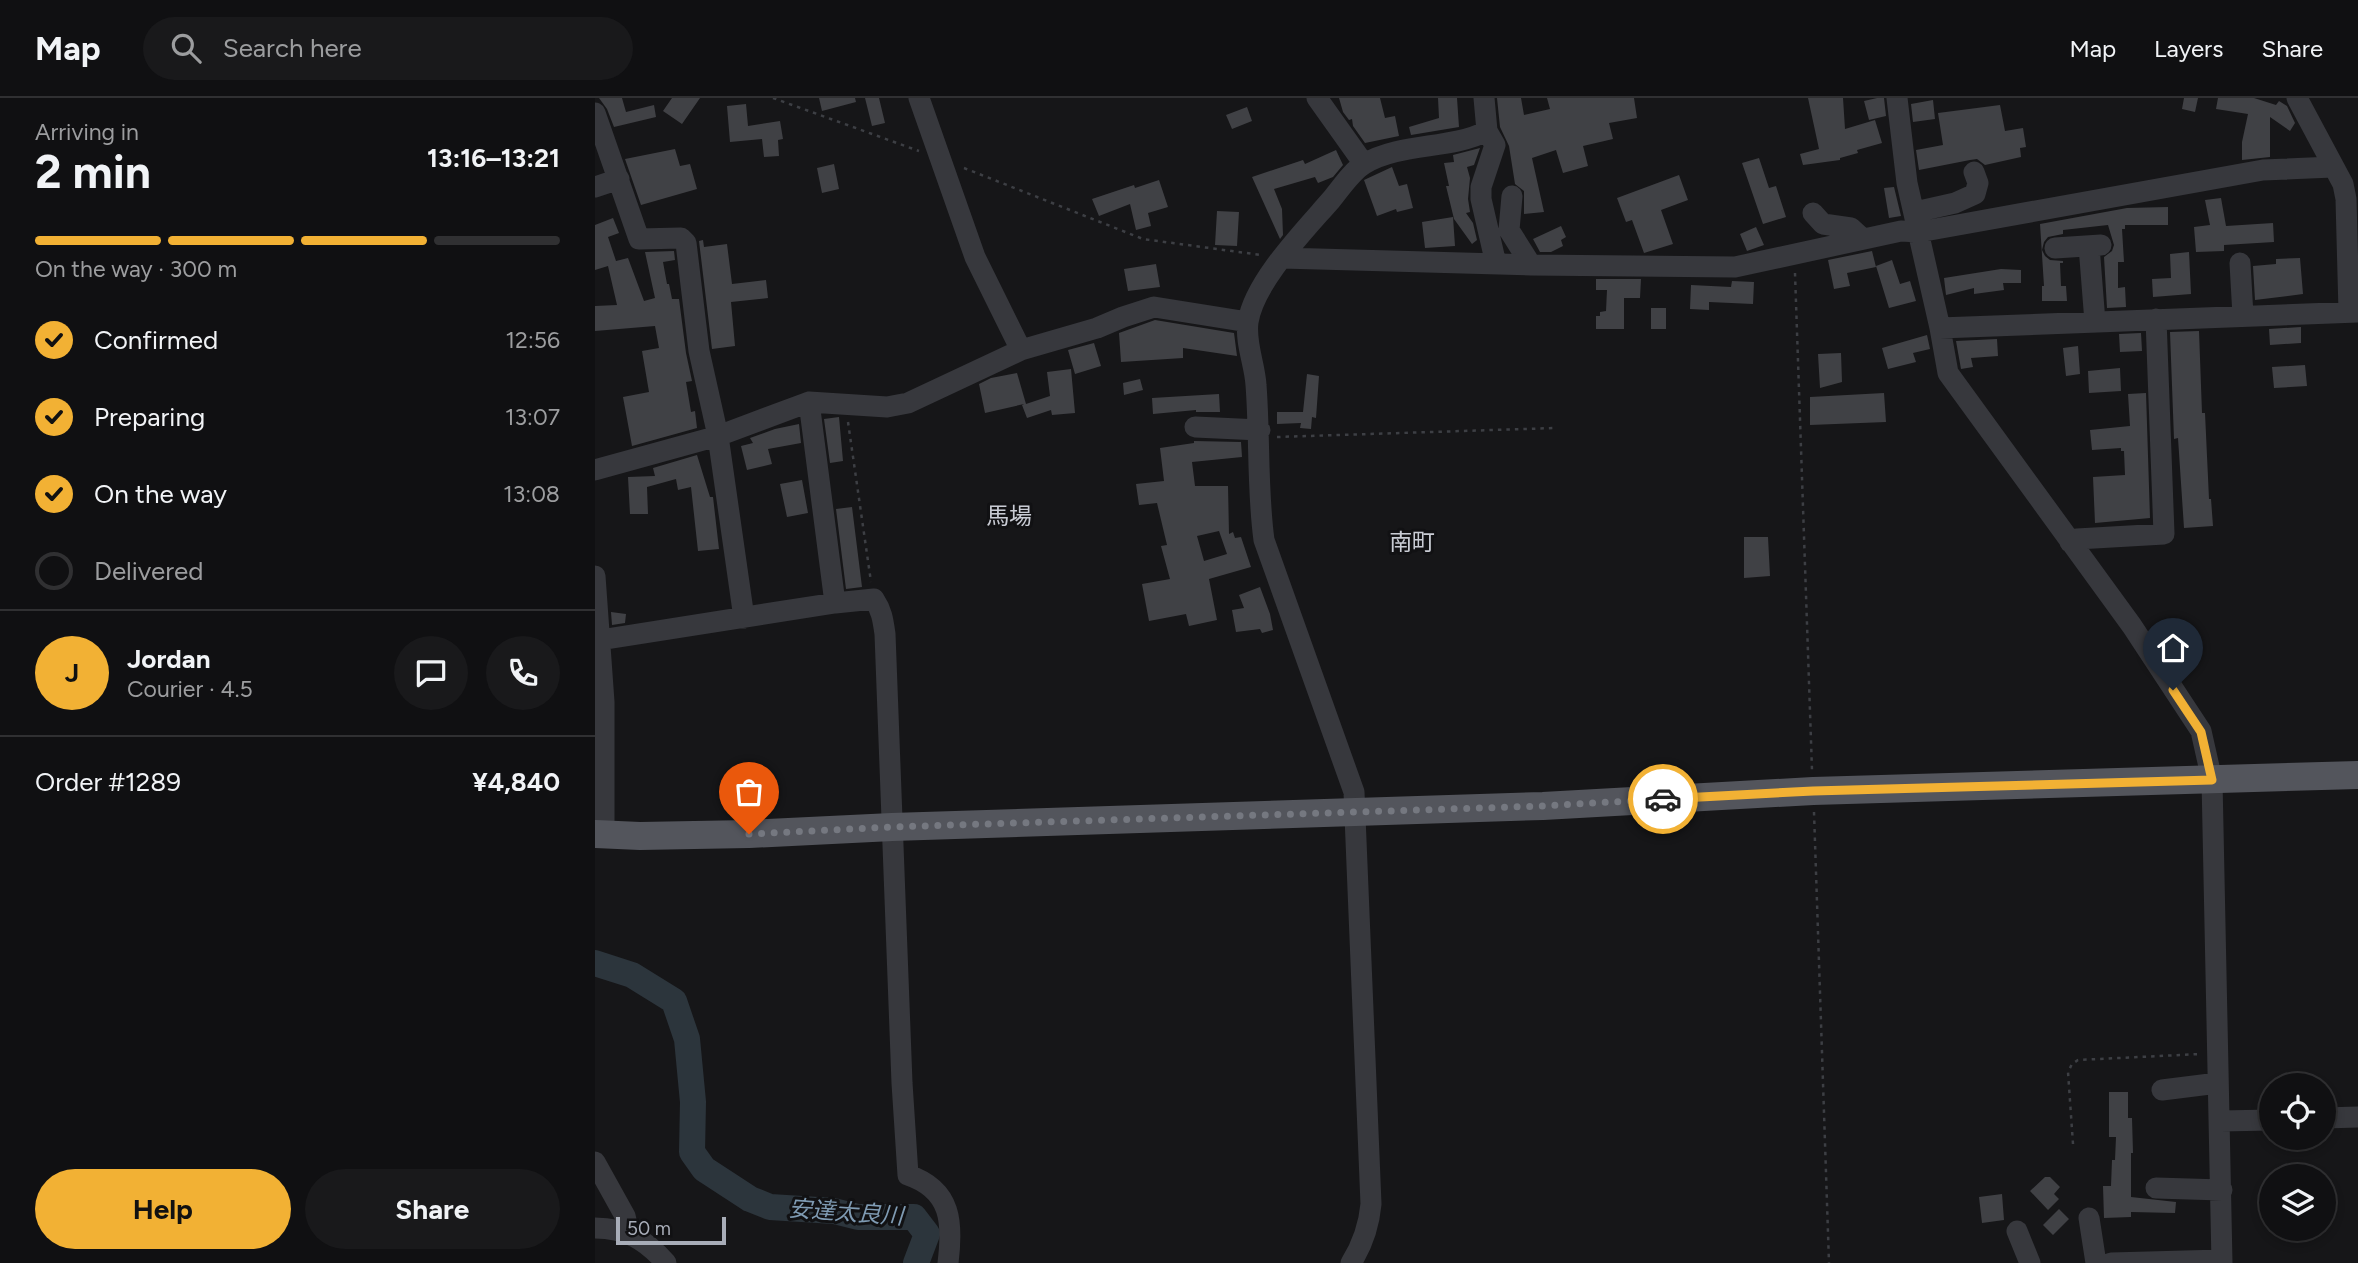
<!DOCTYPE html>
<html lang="en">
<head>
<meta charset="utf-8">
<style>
  :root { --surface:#101012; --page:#19191b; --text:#f1f3f6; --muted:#9c9d9f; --line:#303032; --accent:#f2b134 }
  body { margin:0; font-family:Figtree,"Noto Sans JP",sans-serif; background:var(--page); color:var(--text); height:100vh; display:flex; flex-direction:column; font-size:26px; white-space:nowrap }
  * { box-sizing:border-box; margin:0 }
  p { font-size:23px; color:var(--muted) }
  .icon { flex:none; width:38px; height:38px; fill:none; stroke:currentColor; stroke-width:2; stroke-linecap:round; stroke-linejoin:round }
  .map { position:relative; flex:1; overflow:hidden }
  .panel { display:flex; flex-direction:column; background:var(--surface); width:595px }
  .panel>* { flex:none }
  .buttons { position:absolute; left:1664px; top:975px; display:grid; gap:14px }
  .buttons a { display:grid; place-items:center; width:77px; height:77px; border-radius:50%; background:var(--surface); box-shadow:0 4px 10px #0003,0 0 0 2px var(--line); font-size:35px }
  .scale { position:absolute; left:21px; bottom:18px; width:110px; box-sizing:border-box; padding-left:7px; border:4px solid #a8adb8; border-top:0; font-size:19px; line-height:24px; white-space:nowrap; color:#a8adb8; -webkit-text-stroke:5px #111113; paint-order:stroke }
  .pin { position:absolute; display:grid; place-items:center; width:60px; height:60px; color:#fff; margin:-72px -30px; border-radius:50% 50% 50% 0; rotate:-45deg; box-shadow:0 0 7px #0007 }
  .pin .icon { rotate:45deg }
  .courier { position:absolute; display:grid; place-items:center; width:70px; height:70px; margin:-35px; border:5px solid #f2b134; border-radius:50%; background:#fff; color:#222; box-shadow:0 2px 9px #0007 }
  .overview em { font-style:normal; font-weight:700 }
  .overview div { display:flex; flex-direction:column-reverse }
  .overview { display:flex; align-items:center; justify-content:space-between; height:119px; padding:0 35px }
  h1 { font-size:46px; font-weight:700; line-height:52px }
  .bar { display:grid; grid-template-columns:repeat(4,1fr); gap:10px 7px; align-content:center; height:84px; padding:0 35px }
  .bar i { height:9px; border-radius:5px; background:var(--line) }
  .bar .on { background:var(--accent) }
  .bar p { grid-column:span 4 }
  .line { display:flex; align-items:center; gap:18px; padding:0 35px; border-top:2px solid var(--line) }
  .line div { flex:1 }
  .round { display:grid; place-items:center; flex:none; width:74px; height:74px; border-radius:37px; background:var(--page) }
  ol { padding:0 35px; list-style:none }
  li { display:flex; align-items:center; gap:21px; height:77px }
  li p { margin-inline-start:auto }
  li .icon { padding:7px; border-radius:50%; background:var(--accent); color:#111; stroke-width:4 }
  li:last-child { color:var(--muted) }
  li i { width:38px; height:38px; border:4px solid var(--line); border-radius:50% }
  .action { display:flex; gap:14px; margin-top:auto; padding:14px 35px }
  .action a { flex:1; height:80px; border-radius:42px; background:var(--accent); color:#111; font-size:28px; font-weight:700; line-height:80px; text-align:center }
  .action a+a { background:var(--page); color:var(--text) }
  header { display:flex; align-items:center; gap:42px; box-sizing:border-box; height:98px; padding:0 35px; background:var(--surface); border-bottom:2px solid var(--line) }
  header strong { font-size:33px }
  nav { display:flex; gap:38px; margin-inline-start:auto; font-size:24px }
  .search { width:490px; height:63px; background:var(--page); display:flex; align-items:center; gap:18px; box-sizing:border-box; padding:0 24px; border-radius:38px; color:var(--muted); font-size:26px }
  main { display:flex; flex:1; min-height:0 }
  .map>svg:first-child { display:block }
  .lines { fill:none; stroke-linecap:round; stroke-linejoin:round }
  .river { stroke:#2c353c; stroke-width:26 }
  .building { fill:#404145; fill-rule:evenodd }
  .path { stroke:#3d3f44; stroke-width:2.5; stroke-dasharray:3.5 5; stroke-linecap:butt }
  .minor { stroke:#37383d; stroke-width:21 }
  .major { stroke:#53555c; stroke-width:28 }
  .done { stroke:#757880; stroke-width:7; stroke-dasharray:0 12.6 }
  .route { stroke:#f2b134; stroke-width:9 }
  .labels { text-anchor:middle; stroke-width:6; stroke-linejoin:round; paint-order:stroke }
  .neighbourhood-label { font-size:23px; fill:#c9ccd4; stroke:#111113 }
  .water-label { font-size:23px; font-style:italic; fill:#7f9bb3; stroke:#111113 }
</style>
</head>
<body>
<header>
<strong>Map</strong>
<div class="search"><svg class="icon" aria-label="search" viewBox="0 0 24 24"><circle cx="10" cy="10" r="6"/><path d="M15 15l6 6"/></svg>Search here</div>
<nav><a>Map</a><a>Layers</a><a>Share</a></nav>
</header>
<main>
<section class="panel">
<div class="overview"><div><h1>2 min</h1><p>Arriving in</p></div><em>13:16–13:21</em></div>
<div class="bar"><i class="on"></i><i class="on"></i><i class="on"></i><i></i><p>On the way · 300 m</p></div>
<ol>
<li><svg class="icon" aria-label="check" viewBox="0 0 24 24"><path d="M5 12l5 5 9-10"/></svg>Confirmed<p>12:56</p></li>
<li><svg class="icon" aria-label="check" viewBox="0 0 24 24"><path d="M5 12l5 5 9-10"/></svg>Preparing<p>13:07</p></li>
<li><svg class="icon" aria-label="check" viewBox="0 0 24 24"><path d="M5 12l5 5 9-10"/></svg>On the way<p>13:08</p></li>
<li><i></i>Delivered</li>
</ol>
<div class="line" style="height:126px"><b class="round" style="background:var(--accent);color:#111">J</b><div><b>Jordan</b><p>Courier · 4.5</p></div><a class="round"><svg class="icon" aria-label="chat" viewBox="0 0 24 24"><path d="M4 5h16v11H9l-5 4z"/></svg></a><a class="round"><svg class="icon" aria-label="phone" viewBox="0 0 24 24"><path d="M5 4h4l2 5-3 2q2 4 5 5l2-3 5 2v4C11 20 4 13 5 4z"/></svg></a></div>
<div class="line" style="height:91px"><div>Order #1289</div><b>¥4,840</b></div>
<div class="action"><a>Help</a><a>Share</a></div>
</section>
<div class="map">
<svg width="1763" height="1165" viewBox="0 0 1763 1165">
  <rect width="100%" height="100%" fill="#161618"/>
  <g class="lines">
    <!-- river -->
    <path class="river" d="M0 865 37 877 79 903 92 941 98 1004 97 1054 109 1071 155 1101 175 1109 239 1113 263 1119H319L332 1136 321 1165"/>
  </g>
  <!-- building -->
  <path class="building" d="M4 0H27L31 14 59 7 61 19 19 29 12 11Z
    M77 0H105L87 26 68 13Z
    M224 0H260L261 4 227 13Z
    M270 0H284L290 25 277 28Z
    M744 0H785L790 20 800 18 804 38 770 45 758 28 757 21 754 22 748 14Z
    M843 0H862L864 29 816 37 814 29 844 20Z
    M902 0H926L929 17 955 11 952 0H1039L1042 20 1014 25 1018 41 988 48 993 68 968 75 961 52 937 60 949 114 929 116V93L920 86 914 48 905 29Z
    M1213 0H1248L1250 31 1280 22 1287 45 1262 52 1263 55 1245 60V62L1208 67 1205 56 1224 51Z
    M1282 0H1289L1291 18 1274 22 1269 3Z
    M1589 0H1603L1600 14 1587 11Z
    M1623 0H1659L1681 7 1684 3 1692 8 1700 25 1695 33 1675 19V59L1647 62V44L1653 16 1621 11Z
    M1338 2 1340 21 1318 24 1316 6Z
    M151 6 153 28 185 23 188 41 183 42 184 58 169 59 167 41 135 44 132 8Z
    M1405 7 1410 33 1428 30 1431 49 1425 50 1426 59 1390 67 1382 61 1375 62 1324 72 1321 52 1348 47 1343 15Z
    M652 9 657 23 637 31 631 17Z
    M885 50 879 67 872 69 875 80 873 101 875 114 871 115 878 125 882 142 877 146 859 121 851 88H854L849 65 859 64 858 57Z
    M80 51 85 68 95 66 102 91 46 107 30 61Z
    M741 52 748 67 738 79 723 85 720 79 679 91 687 111 688 137 685 141 657 79 708 62 710 66Z
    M1164 60 1174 90 1181 88 1191 119 1168 126 1147 65Z
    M239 66 244 91 227 95 222 70Z
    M797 69 804 88 812 86 818 110 802 114 801 111 782 118 769 82Z
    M1084 77 1093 102 1066 112 1078 146 1049 155 1037 122 1031 124 1022 100Z
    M564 82 573 109 553 115 556 128 541 132 535 106 504 118 497 101 539 87 540 90Z
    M1299 89 1306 118 1294 120 1289 90Z
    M1626 100 1631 128 1678 125 1679 144 1629 147V153L1601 154 1599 129 1615 127 1610 102Z
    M1573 109V127H1530V131H1527L1529 164H1523V190L1530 189 1531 209 1512 210 1509 159 1517 153 1519 147 1513 127 1468 132V136L1453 139 1449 144 1447 152 1450 158 1455 162 1468 163V165H1465L1466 188H1471L1472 203H1447V188H1449L1445 126 1532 110Z
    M622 113 644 114 642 148 620 147Z
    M858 119 860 148 830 150 827 124Z
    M18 120 24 135 13 139 21 163 33 160 49 203 60 200 50 154 79 153 80 162 68 164 72 186H74L77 201H84L91 255 97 283 91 284 96 314 100 313 102 330 37 348 28 299 54 294 47 253 64 250 60 228 0 233V208L22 207 13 168 0 172V127Z
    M966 128 971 139 966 142 968 148 956 154H945L938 141Z
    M1161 129 1169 147 1152 153 1145 136Z
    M108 142 109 149 132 146 137 186 171 182 173 200 136 204 140 248 117 251 104 143Z
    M1277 153 1281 169 1252 175 1255 188 1239 191 1233 162Z
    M1594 154 1596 196 1558 199 1557 181 1576 180 1575 156Z
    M1705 160 1708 196 1660 202 1658 168 1681 166V161Z
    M1297 162 1305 186 1315 183 1321 203 1294 210 1281 168Z
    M561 166 565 189 533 193 529 171Z
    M1406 171 1426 172V185H1408L1409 192 1379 196V190L1351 197 1349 180Z
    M1001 181H1046L1045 200H1029V231H1001V218H1005V214L1011 213 1012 192H1001Z
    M1137 183 1159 184 1158 206 1114 204V212L1095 211 1096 187 1136 189Z
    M1056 210H1071V231H1056Z
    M560 222 639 235 642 258 588 250V260L526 264 524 235Z
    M1706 229V245L1675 247 1674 231Z
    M1604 233 1607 315H1610L1614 401H1616L1618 428 1589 430 1583 340 1579 341 1575 234Z
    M1546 235 1547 253 1525 254 1524 236Z
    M1332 237 1335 251 1318 255 1321 264 1293 271 1287 250Z
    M1402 241 1403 258 1376 260 1378 269 1366 271 1361 243Z
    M499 245 506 268 480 276 473 252Z
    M1483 248 1485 276 1471 278 1468 250Z
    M1246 255 1247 284 1225 290 1223 256Z
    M1710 267 1712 288 1679 290 1677 269Z
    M1525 270 1526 293 1494 295 1493 273Z
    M476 271 480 315 457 317 456 312 432 320 427 307 429 306 390 315 384 286 396 280 422 275 431 306 455 298 452 274Z
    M712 276 724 278 721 320 717 319 716 331 705 330 706 325 682 326V314H708Z
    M545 281 548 292 529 297 528 285Z
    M1289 295 1291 324 1215 327V299Z
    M1551 295 1555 420 1500 425 1498 379 1530 377 1529 353H1526V350L1497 352 1495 332 1535 328 1533 296Z
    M624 296 625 314H601V312L558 316 557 300Z
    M244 319 248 363 235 365 229 321Z
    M204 326 206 345 173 351 177 366 152 372 146 348 158 345 155 340 180 331Z
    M599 343 646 344 647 359 597 364 600 388H633L634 436 638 434 640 440 646 439 656 469 614 481 622 522 594 528 591 516 554 523 547 486 575 481 566 448 572 447 562 405 544 407 541 386 569 383 565 350 599 345ZM624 433 632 456 609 463 602 438Z
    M102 357 115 399H118L124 451 103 453 96 389 83 392 81 381 52 389 53 416H35L33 379 60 378 58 370Z
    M207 382 213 415 192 419 185 386Z
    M257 409 267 489 251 491 241 411Z
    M1149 439H1173L1175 478 1149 480Z
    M665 489 675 516 678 532 667 535 665 531 641 534 637 512 649 510 644 497Z
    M16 514 31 516 30 525 17 527Z
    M1514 994H1533V1020H1537L1538 1055H1536V1099L1581 1104 1580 1115 1536 1114V1119L1509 1120 1508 1088H1516L1517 1062H1520L1521 1039H1514Z
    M1450 1079H1455L1465 1089 1459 1096 1464 1101 1453 1112 1435 1093Z
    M1407 1096 1409 1122 1387 1125 1384 1099Z
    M1464 1111 1474 1121 1458 1137 1448 1127Z"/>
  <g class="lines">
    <!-- path -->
    <path class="path" d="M178 0 324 53
      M369 70 548 141 666 157
      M1200 175 1217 672
      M253 324 276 484
      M682 339 960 330
      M1219 714 1234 1165
      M1478 1046 1473 974 1477 966 1483 962 1606 956"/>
    <!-- minor -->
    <path class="minor" d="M324 0 380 159 426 252
      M722 0 769 66
      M1302 0 1312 85 1345 230 1353 275 1537 528 1606 633 1617 682C1620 843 1624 1004 1627 1165
      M1702 0 1748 86 1751 101 1754 214
      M0 15 44 141 86 140 91 145 104 253 123 338 149 520
      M892 33 900 47 886 89V101L901 166
      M0 89 24 81
      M917 98 914 132 936 167
      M1320 114 1360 105 1380 96 1383 85 1379 74
      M1218 115 1228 126 1256 130 1268 141
      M1494 148 1500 224
      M1460 150 1506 147
      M687 160 936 167 1140 169 1306 133 1324 134 1668 72 1738 69
      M1645 165 1648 218
      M1345 230 1763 214
      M214 304 240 505
      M600 329 665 332
      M0 372 123 338 214 304 292 309 313 305 426 252 502 230 528 219 559 209 653 224
      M1475 444 1482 441 1569 436 1561 221
      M0 478 9 604V738
      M5 542 240 505 279 501C287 513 288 522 290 536L307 985 313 1077C357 1092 358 1125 353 1165
      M1567 992 1623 985
      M1729 1020 1763 1019
      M1626 1023 1676 1022
      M0 1064 30 1118 34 1135
      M1561 1090 1627 1092
      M1494 1120 1501 1165
      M0 1130C31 1130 51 1142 71 1165
      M1422 1133 1435 1165
      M756 1165C768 1146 774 1128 776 1106L759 694 669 442C662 391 665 339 661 287 660 267 650 245 653 224 659 184 710 132 736 102 746 90 756 74 769 66 806 44 855 52 892 33L889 0
      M1516 1165 1627 1162"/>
    <!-- major -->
    <path class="major" d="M0 736 45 738 154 736 297 729 948 708 1218 693 1763 677"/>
  </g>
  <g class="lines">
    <!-- done -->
    <path class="done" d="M154 736 297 729 948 708 1068 701"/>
    <!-- route -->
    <path class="route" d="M1068 701 1218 693 1617 682 1606 634 1578 592"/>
  </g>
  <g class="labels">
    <!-- neighbourhood labels -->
    <g class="neighbourhood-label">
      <text x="414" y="426">馬場</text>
      <text x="817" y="452">南町</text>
    </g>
    <!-- water labels -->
    <g class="water-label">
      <text transform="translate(251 1114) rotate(4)" y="8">安達太良川</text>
    </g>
  </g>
</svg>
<div class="buttons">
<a><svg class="icon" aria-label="locate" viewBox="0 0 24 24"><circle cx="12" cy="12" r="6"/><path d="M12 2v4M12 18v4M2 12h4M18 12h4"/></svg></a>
<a><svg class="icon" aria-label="layers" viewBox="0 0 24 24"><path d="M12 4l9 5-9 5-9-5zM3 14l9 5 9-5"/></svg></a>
</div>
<div class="scale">50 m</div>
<div class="pin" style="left:154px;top:736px;background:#ea580c"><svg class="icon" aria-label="bag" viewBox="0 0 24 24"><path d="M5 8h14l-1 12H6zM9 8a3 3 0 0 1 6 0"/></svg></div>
<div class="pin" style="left:1578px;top:592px;background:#1f2937"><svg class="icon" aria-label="home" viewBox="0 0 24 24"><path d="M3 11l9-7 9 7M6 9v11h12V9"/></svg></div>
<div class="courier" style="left:1068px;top:701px"><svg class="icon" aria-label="car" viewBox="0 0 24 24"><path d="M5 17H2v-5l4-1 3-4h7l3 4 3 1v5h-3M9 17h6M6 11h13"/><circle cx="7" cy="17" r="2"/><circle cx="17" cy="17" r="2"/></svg></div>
</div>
</main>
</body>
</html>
